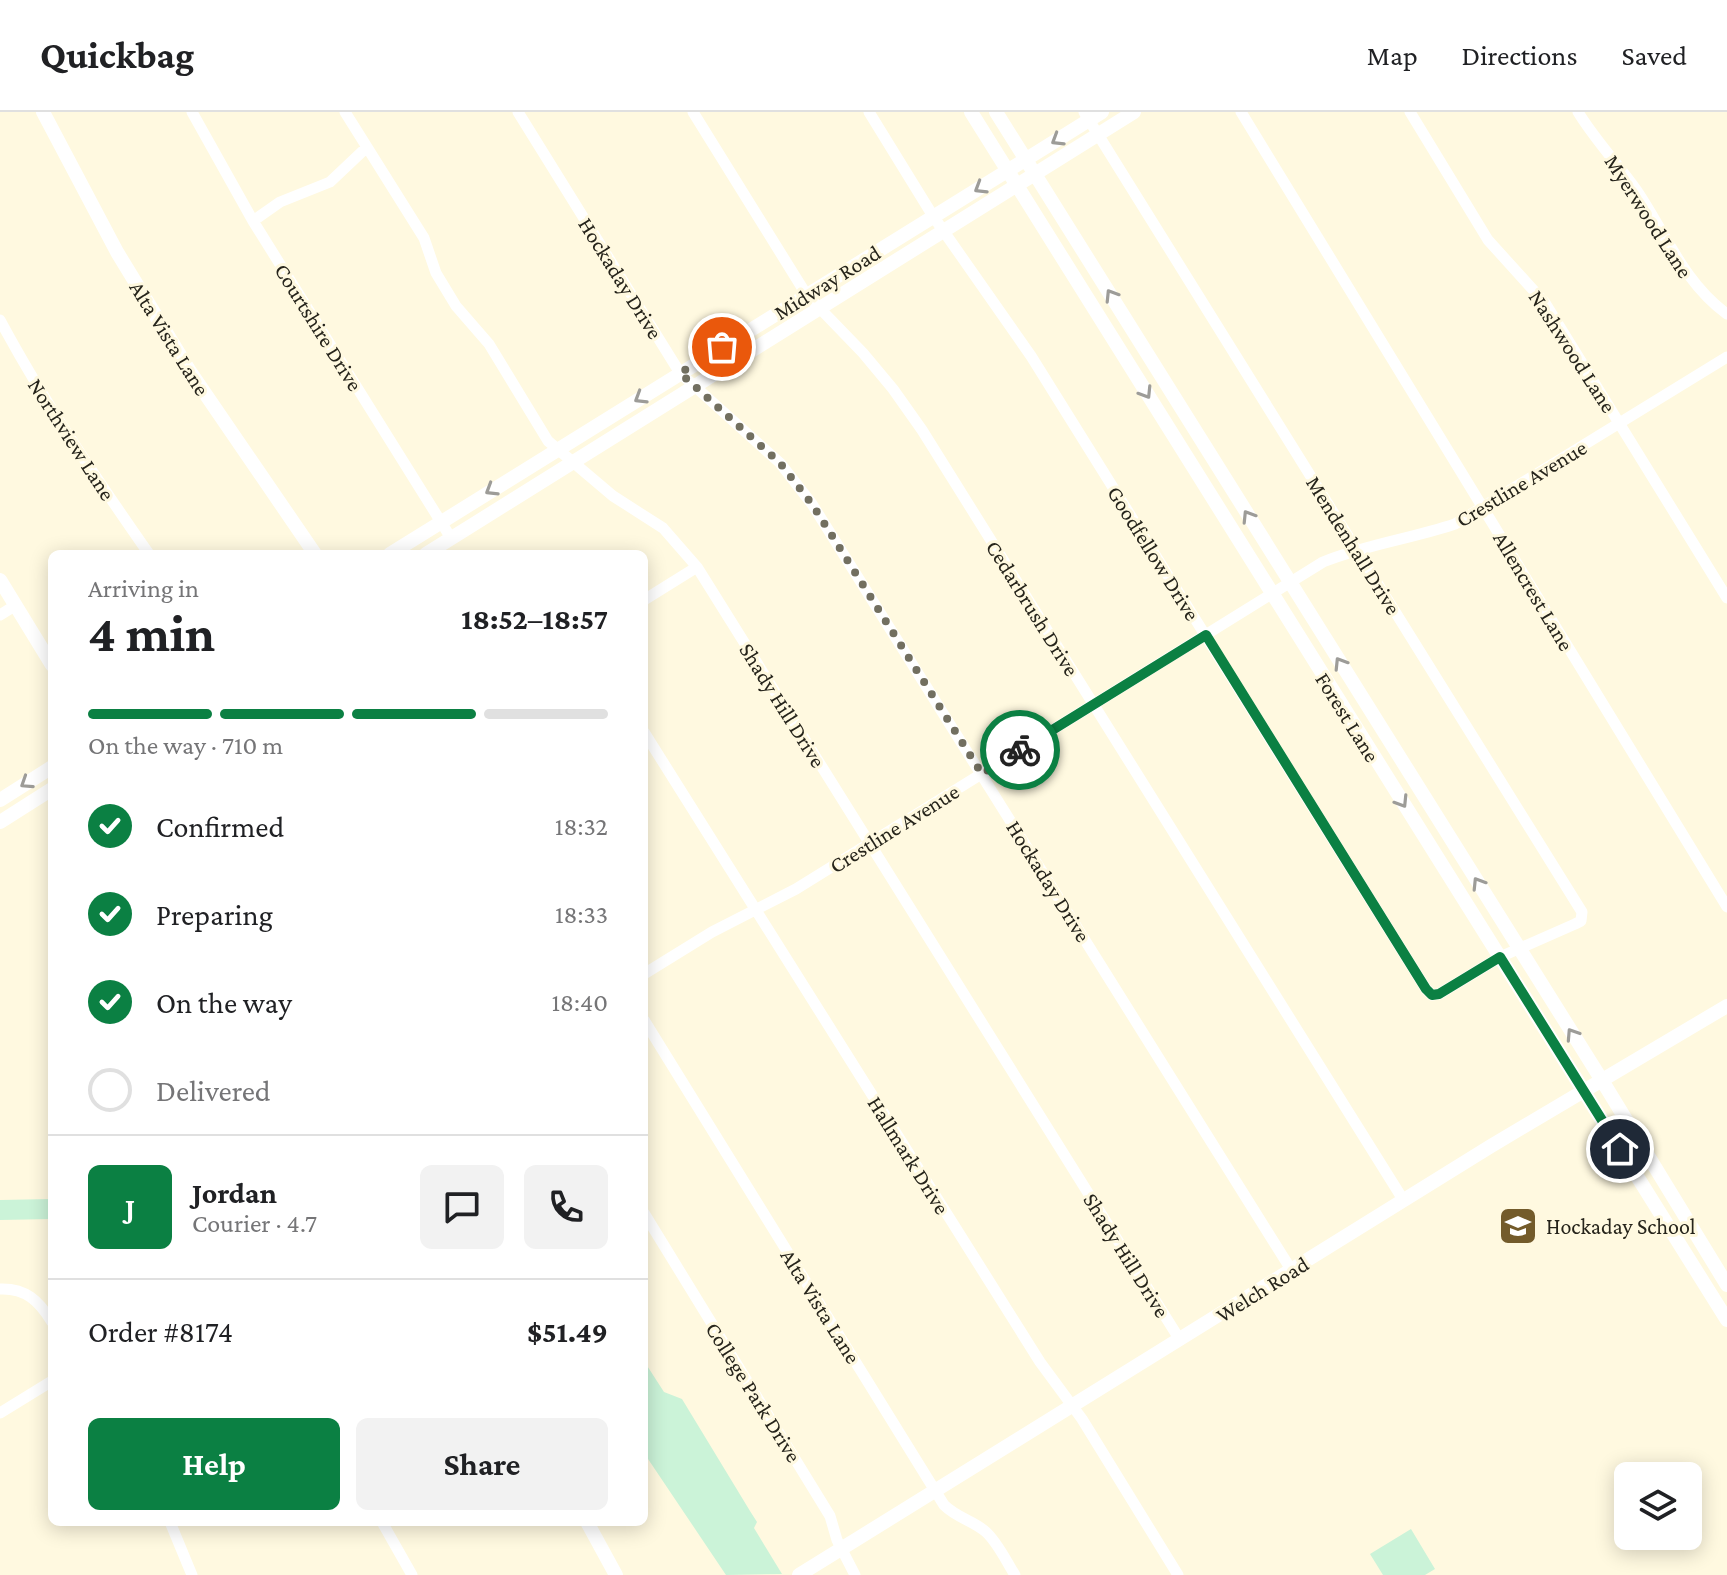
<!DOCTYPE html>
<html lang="en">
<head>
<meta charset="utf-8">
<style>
  :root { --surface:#fff; --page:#f2f2f2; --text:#202124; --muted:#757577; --line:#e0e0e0; --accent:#0b8043 }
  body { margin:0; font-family:"Crimson Pro",serif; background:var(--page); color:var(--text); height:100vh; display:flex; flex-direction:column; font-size:30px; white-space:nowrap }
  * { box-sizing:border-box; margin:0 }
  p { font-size:26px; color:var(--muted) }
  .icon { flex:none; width:44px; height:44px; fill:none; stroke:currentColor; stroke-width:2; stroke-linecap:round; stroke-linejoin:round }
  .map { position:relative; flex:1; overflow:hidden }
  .panel { position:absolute; left:48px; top:438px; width:600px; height:976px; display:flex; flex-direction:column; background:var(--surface); border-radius:12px; box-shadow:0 4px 20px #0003 }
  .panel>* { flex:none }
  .controls { position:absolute; left:1614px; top:1350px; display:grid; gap:16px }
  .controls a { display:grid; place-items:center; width:88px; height:88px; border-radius:12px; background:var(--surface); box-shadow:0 4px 20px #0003; font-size:40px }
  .pin { position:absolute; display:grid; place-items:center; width:68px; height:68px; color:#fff; margin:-34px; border:4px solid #fff; border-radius:50%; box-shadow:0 2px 8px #0007 }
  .courier { position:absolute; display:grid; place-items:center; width:80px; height:80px; margin:-40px; border:6px solid #0b8043; border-radius:50%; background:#fff; color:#222; box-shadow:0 2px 10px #0007 }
  .headline em { font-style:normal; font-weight:700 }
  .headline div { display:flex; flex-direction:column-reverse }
  .headline { display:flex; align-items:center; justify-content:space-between; height:136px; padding:0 40px }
  h1 { font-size:52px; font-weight:700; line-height:60px }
  .bar { display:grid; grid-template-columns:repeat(4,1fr); gap:12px 8px; align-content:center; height:96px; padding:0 40px }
  .bar i { height:10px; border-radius:6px; background:var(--line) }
  .bar .selected { background:var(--accent) }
  .bar p { grid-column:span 4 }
  .line { display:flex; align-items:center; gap:20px; padding:0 40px; border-top:2px solid var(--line) }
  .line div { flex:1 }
  .round { display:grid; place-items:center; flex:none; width:84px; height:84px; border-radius:12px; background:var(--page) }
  ol { padding:0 40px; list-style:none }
  li { display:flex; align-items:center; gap:24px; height:88px }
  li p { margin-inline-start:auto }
  li .icon { padding:8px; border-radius:50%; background:var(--accent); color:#fff; stroke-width:4 }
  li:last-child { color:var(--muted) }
  li i { width:44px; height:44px; border:4px solid var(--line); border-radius:50% }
  .primary-button { display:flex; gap:16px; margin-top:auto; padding:16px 40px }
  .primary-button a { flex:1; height:92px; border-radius:12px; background:var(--accent); color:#fff; font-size:32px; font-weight:700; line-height:92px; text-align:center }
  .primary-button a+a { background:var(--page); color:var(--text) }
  header { display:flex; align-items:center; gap:48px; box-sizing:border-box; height:112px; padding:0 40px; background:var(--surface); border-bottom:2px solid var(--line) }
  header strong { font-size:38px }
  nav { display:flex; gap:44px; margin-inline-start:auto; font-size:28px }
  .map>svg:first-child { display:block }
  .green { fill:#cbf3d8 }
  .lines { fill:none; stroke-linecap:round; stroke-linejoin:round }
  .street { stroke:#fff; stroke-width:11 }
  .secondary { stroke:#fff; stroke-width:14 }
  .oneway { stroke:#9d9c98 }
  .done { stroke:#726f60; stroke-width:8; stroke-dasharray:0 14.4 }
  .route { stroke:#0b8043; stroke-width:10 }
  .labels { text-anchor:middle; stroke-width:6; stroke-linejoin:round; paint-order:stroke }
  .street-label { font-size:22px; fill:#26241b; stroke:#fff9e0 }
  .poi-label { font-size:22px; fill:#26241b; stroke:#fff9e0; text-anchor:start }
</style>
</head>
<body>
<header>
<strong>Quickbag</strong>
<nav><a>Map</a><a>Directions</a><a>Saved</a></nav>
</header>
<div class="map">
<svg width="1727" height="1463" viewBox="0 0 1727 1463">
  <rect width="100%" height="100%" fill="#fff9e0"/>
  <!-- green -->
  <path class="green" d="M52 1087V1107L0 1108V1088Z
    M644 1249 664 1280 682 1287 750 1399 757 1410 754 1416 782 1462 726 1463 644 1341Z
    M1411 1417 1435 1457 1425 1463H1383L1370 1442Z"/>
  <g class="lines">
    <!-- street -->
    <path class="street" d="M192 0 253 109 451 426
      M345 0 424 126 436 161 456 194 489 232 548 329 613 384 663 416 697 455 1180 1228
      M518 0 680 261 780 351 812 392 1292 1159
      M693 0 806 182 863 241 893 277 922 318 1404 1089
      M869 0 933 104 1031 244 1426 877 1432 883 1439 882 1500 845 1575 812 1581 809 1582 800 1084 0
      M1241 0 1727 795
      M1410 0 1488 128 1545 191 1727 486
      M1578 0C1595 28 1618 52 1637 79 1666 122 1684 171 1727 202
      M253 109 280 90 330 70 367 35
      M0 208C44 290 96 366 149 442
      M644 488 697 455
      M0 503 16 493
      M644 620 1040 1250 1082 1307 1178 1463
      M644 862 712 820 796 777 1323 450C1368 432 1410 427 1455 412L1727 245
      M644 908 944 1393C957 1406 974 1409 986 1420 998 1431 1006 1449 1015 1463
      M644 1101 830 1404 837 1428 855 1463
      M0 1177C26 1176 39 1189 52 1210
      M0 1301 52 1269
      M170 1410 192 1463
      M382 1410 412 1463"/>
    <!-- secondary -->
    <path class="secondary" d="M43 0 117 140 189 258 315 442
      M971 0 1727 1208
      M996 0 1603 970 1727 1173
      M390 442 1102 0
      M426 442 1134 0
      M0 468 52 553
      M0 688 52 655
      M0 710 52 677
      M587 1410 616 1463
      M799 1463 1491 1034 1727 894"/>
  </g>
  <!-- one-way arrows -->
  <defs><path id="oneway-chevron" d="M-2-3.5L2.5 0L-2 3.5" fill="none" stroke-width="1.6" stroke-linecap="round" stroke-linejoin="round" transform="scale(2)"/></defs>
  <g class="oneway">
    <use href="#oneway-chevron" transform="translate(1057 28) rotate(148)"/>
    <use href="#oneway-chevron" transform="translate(980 76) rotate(148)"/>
    <use href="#oneway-chevron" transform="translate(1111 183) rotate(-122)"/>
    <use href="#oneway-chevron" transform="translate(1146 281) rotate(58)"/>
    <use href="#oneway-chevron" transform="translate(640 286) rotate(148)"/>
    <use href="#oneway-chevron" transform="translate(491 378) rotate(148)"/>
    <use href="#oneway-chevron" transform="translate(1248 404) rotate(-122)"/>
    <use href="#oneway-chevron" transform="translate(1340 551) rotate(-122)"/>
    <use href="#oneway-chevron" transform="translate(26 671) rotate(147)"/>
    <use href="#oneway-chevron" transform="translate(1402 690) rotate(58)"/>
    <use href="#oneway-chevron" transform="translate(1478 771) rotate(-122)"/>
    <use href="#oneway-chevron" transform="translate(1572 922) rotate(-123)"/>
  </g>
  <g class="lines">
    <!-- done -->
    <path class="done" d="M722 235 680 261 780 351 812 392 982 662 1020 638"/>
    <!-- route -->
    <path class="route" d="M1020 638 1206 523 1426 877 1432 883 1439 882 1500 845 1620 1037"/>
  </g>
  <!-- icons -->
  <defs>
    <symbol id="school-square" viewBox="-11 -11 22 22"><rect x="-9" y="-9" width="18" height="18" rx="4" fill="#735b2b" stroke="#fff9e0"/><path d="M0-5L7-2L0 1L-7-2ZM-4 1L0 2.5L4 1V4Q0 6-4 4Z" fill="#fff"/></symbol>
  </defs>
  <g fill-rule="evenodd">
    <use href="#school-square" x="1496" y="1092" width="44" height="44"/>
  </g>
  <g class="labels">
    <!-- street labels -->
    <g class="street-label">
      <text transform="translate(1649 104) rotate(57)" y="8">Myerwood Lane</text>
      <text transform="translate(621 166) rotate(58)" y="8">Hockaday Drive</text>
      <text transform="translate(827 170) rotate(-32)" y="8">Midway Road</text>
      <text transform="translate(319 215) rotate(58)" y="8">Courtshire Drive</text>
      <text transform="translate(170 226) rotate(58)" y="8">Alta Vista Lane</text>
      <text transform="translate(1573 239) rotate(57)" y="8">Nashwood Lane</text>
      <text transform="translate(72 327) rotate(57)" y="8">Northview Lane</text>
      <text transform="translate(1521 371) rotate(-31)" y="8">Crestline Avenue</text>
      <text transform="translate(1354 433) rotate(58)" y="8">Mendenhall Drive</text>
      <text transform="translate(1154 441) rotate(58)" y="8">Goodfellow Drive</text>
      <text transform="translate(1534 479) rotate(59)" y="8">Allencrest Lane</text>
      <text transform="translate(1033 496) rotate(58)" y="8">Cedarbrush Drive</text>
      <text transform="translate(783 593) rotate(58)" y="8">Shady Hill Drive</text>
      <text transform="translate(1348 605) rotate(58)" y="8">Forest Lane</text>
      <text transform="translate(894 716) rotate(-32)" y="8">Crestline Avenue</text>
      <text transform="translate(1049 769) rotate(58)" y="8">Hockaday Drive</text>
      <text transform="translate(909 1043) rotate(58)" y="8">Hallmark Drive</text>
      <text transform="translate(1127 1143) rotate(58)" y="8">Shady Hill Drive</text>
      <text transform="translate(1262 1177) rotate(-32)" y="8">Welch Road</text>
      <text transform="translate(821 1194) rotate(58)" y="8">Alta Vista Lane</text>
      <text transform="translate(754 1280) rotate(58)" y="8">College Park Drive</text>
    </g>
    <!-- poi labels -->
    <g class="poi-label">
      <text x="1546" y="1122">Hockaday School</text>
    </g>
  </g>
</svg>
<div class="controls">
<a><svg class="icon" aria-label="layers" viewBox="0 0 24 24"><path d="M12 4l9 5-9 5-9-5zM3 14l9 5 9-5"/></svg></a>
</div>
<div class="pin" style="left:722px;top:235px;background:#ea580c"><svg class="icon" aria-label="bag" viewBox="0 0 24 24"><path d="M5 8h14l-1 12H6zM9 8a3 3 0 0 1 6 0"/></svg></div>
<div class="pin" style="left:1620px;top:1037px;background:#1f2937"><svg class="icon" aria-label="home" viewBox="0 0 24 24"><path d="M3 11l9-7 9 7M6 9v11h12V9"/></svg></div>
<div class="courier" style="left:1020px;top:638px"><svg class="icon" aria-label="bike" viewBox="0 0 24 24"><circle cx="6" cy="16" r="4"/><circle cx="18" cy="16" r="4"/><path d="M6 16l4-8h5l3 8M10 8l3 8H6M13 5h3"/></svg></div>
<section class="panel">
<div class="headline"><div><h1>4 min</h1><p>Arriving in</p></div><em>18:52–18:57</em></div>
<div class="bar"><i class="selected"></i><i class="selected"></i><i class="selected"></i><i></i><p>On the way · 710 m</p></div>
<ol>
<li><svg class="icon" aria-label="check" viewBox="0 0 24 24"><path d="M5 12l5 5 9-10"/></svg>Confirmed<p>18:32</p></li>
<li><svg class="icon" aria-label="check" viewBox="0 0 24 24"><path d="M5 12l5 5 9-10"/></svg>Preparing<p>18:33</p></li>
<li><svg class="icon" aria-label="check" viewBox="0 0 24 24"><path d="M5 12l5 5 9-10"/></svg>On the way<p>18:40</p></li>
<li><i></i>Delivered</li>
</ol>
<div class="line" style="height:144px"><b class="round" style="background:var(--accent);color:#fff">J</b><div><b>Jordan</b><p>Courier · 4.7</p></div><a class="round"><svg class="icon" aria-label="chat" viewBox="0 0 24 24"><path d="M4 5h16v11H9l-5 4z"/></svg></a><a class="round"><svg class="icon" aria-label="phone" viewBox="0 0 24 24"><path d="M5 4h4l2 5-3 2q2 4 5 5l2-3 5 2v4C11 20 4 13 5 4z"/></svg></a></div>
<div class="line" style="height:104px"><div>Order #8174</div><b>$51.49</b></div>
<div class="primary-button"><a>Help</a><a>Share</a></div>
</section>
</div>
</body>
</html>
